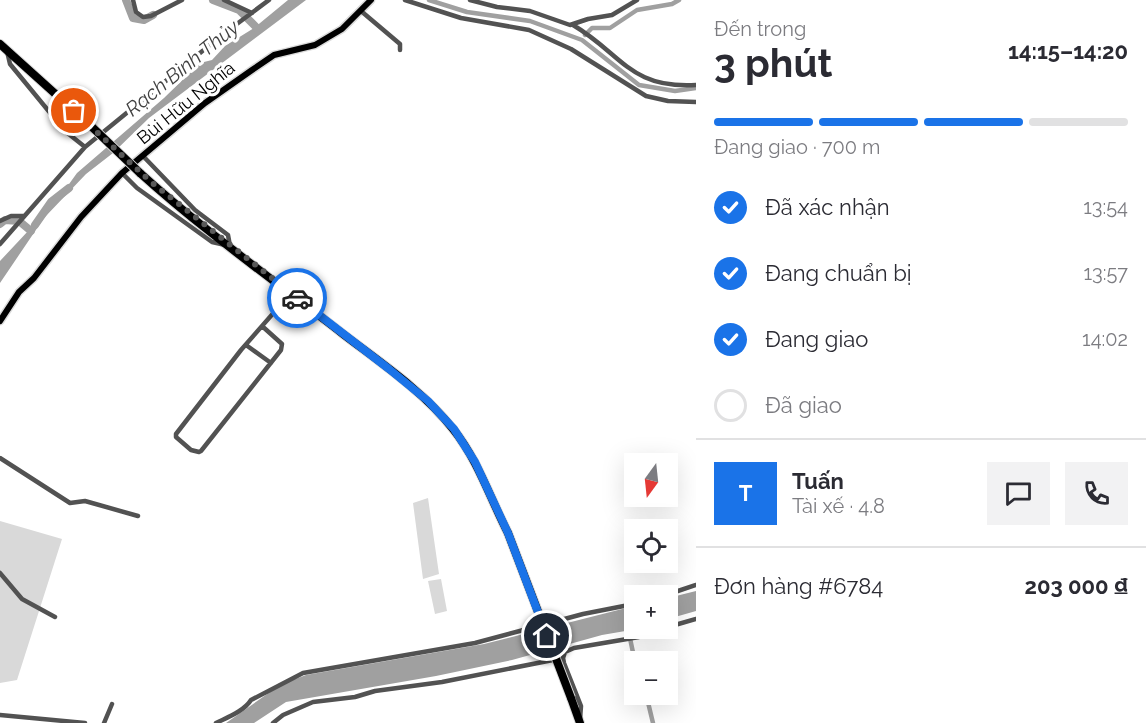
<!DOCTYPE html>
<html lang="vi">
<head>
<meta charset="utf-8">
<style>
  :root { --surface:#fff; --page:#f2f2f3; --text:#2b2b33; --muted:#7c7c81; --line:#e1e1e2; --accent:#1a73e8 }
  body { margin:0; font-family:Raleway,sans-serif; background:var(--page); color:var(--text); height:100vh; display:flex; flex-direction:column; font-size:22px; white-space:nowrap }
  * { box-sizing:border-box; margin:0 }
  p { font-size:20px; color:var(--muted) }
  .icon { flex:none; width:33px; height:33px; fill:none; stroke:currentColor; stroke-width:2; stroke-linecap:round; stroke-linejoin:round }
  .map { position:relative; flex:1; overflow:hidden }
  .details { display:flex; flex-direction:column; background:var(--surface); width:450px }
  .details>* { flex:none }
  .needle { width:39px; rotate:195deg }
  .controls { position:absolute; left:624px; top:453px; display:grid; gap:12px }
  .controls a { display:grid; place-items:center; width:54px; height:54px; border-radius:0px; background:var(--surface); box-shadow:0 6px 24px #0002; font-size:30px }
  .pin { position:absolute; display:grid; place-items:center; width:51px; height:51px; color:#fff; margin:-26px; border:3px solid #fff; border-radius:50%; box-shadow:0 2px 6px #0007 }
  .courier { position:absolute; display:grid; place-items:center; width:60px; height:60px; margin:-30px; border:4px solid #1a73e8; border-radius:50%; background:#fff; color:#222; box-shadow:0 2px 8px #0007 }
  .overview em { font-style:normal; font-weight:700 }
  .overview div { display:flex; flex-direction:column-reverse }
  .overview { display:flex; align-items:center; justify-content:space-between; height:102px; padding:0 18px }
  h1 { font-size:39px; font-weight:700; line-height:45px }
  .bar { display:grid; grid-template-columns:repeat(4,1fr); gap:9px 6px; align-content:center; height:72px; padding:0 18px }
  .bar i { height:8px; border-radius:4px; background:var(--line) }
  .bar .selected { background:var(--accent) }
  .bar p { grid-column:span 4 }
  .line { display:flex; align-items:center; gap:15px; padding:0 18px; border-top:2px solid var(--line) }
  .line div { flex:1 }
  .round { display:grid; place-items:center; flex:none; width:63px; height:63px; border-radius:0px; background:var(--page) }
  ol { padding:0 18px; list-style:none }
  li { display:flex; align-items:center; gap:18px; height:66px }
  li p { margin-inline-start:auto }
  li .icon { padding:6px; border-radius:50%; background:var(--accent); color:#fff; stroke-width:4 }
  li:last-child { color:var(--muted) }
  li i { width:33px; height:33px; border:3px solid var(--line); border-radius:50% }
  main { display:flex; flex:1; min-height:0 }
  .map>svg:first-child { display:block }
  .green { fill:#d9d9d9 }
  .water { fill:#a0a0a0 }
  .lines { fill:none; stroke-linecap:round; stroke-linejoin:round }
  .canal { stroke:#a0a0a0; stroke-width:4.5 }
  .river { stroke:#a0a0a0; stroke-width:8 }
  .major-casing { stroke:#dbdbdb; stroke-width:9 }
  .highway-casing { stroke:#dbdbdb; stroke-width:10 }
  .minor { stroke:#525252; stroke-width:4.5 }
  .major { stroke:#000; stroke-width:6 }
  .highway { stroke:#000; stroke-width:8 }
  .highway-bridge-casing { stroke:#dbdbdb; stroke-width:10; stroke-linecap:butt }
  .highway-bridge { stroke:#000; stroke-width:8 }
  .done { stroke:#595959; stroke-width:6; stroke-dasharray:0 10.8 }
  .route { stroke:#1a73e8; stroke-width:8 }
  .labels { text-anchor:middle; stroke-width:6; stroke-linejoin:round; paint-order:stroke }
  .street-label { font-size:18px; fill:#000; stroke:#fff }
  .water-label { font-size:20px; font-style:italic; fill:#414141; stroke:#fff }
</style>
</head>
<body>
<main>
<div class="map">
<svg width="696" height="723" viewBox="0 0 696 723">
  <rect width="100%" height="100%" fill="#fff"/>
  <!-- green -->
  <path class="green" d="M428 498 439 574 423 579 413 503Z
    M0 521 62 539 17 680 0 683Z
    M441 579 447 611 435 614 428 581Z"/>
  <!-- water -->
  <path class="water" d="M288 0H306L149 118 113 153 86 174 44 218 0 283V261L59 198 77 173 164 98 200 63 212 60 225 46 254 28Z
    M696 591V611L668 619V598Z
    M634 606V628L637 629 602 635 512 660 436 676 286 702 254 723H226L280 685 306 675 484 644Z"/>
  <g class="lines">
    <!-- canal -->
    <path class="canal" d="M429 0 467 12 530 21 582 40 639 85 675 91 696 88
      M585 35 592 28H610L637 10 672 4 679 0
      M627 624 635 662
      M646 694 653 723"/>
    <!-- river -->
    <path class="river" d="M126 0 133 18 144 20 153 15
      M213 0 239 10 257 28
      M0 224 5 220 19 221 31 231
      M35 225 51 202 69 188"/>
    <defs>
      <path id="major" d="M0 321 19 292 34 278 81 217 122 173 205 103 252 70 274 55 315 45 342 29 371 0"/>
      <path id="highway" d="M0 44 91 126
        M140 173C204 231 275 281 343 334 381 363 423 391 453 429 478 460 490 498 508 533
        M571 698 580 723"/>
    </defs>
    <!-- major casing -->
    <use href="#major" class="major-casing"/>
    <!-- highway casing -->
    <use href="#highway" class="highway-casing"/>
    <!-- minor -->
    <path class="minor" d="M133 0 136 12 143 17 151 16 182 0
      M224 0 252 13
      M405 0 461 18 529 30 571 49 646 96 668 101 696 102
      M470 0 497 7 530 11 570 25 588 19 612 15 637 0
      M361 11 400 44V50
      M573 25C622 54 630 89 696 85
      M7 51 10 64 65 131 85 147
      M122 173 137 188 212 242 230 246 228 235 195 210 143 156
      M0 221 11 216H23
      M0 244 85 147 222 35 269 0
      M262 326 282 344 281 350 201 451 199 452 191 450 176 437V434L241 350 291 293
      M246 345 271 363
      M0 458 70 503 85 501 138 516
      M0 573 22 599 55 617
      M663 596 696 585
      M668 627 696 619
      M0 715 85 723
      M580 719 581 706 564 663 563 658 565 652 574 648 639 637 662 628
      M104 723 112 704
      M216 723C228 717 244 711 251 700L303 673 475 643 583 614 634 604
      M273 723 283 715 313 702 355 697 375 691 442 682 563 658"/>
    <!-- major -->
    <use href="#major" class="major"/>
    <!-- highway -->
    <use href="#highway" class="highway"/>
    <defs>
      <path id="highway-bridge" d="M91 126 140 173
        M508 533 571 698"/>
    </defs>
    <!-- highway-bridge casing -->
    <use href="#highway-bridge" class="highway-bridge-casing"/>
    <!-- highway-bridge -->
    <use href="#highway-bridge" class="highway-bridge"/>
  </g>
  <g class="lines">
    <!-- done -->
    <path class="done" d="M74 111 150 181 297 298"/>
    <!-- route -->
    <path class="route" d="M297 298 389 369 428 401 454 429 475 462 508 533 547 636"/>
  </g>
  <g class="labels">
    <!-- street labels -->
    <g class="street-label">
      <text transform="translate(186 103) rotate(-39)" y="6">Bùi Hữu Nghĩa</text>
    </g>
    <!-- water labels -->
    <g class="water-label">
      <text transform="translate(182 68) rotate(-39)" y="7">Rạch Bình Thủy</text>
    </g>
  </g>
</svg>
<div class="controls">
<a><svg class="needle" viewBox="-14 -14 28 28"><path d="M0-13l5 13h-10z" fill="#e53935"/><path d="M0 13l5-13h-10z" fill="#7c7c81"/></svg></a>
<a><svg class="icon" aria-label="locate" viewBox="0 0 24 24"><circle cx="12" cy="12" r="6"/><path d="M12 2v4M12 18v4M2 12h4M18 12h4"/></svg></a>
<a>+</a>
<a>−</a>
</div>
<div class="pin" style="left:74px;top:111px;background:#ea580c"><svg class="icon" aria-label="bag" viewBox="0 0 24 24"><path d="M5 8h14l-1 12H6zM9 8a3 3 0 0 1 6 0"/></svg></div>
<div class="pin" style="left:547px;top:636px;background:#1f2937"><svg class="icon" aria-label="home" viewBox="0 0 24 24"><path d="M3 11l9-7 9 7M6 9v11h12V9"/></svg></div>
<div class="courier" style="left:297px;top:298px"><svg class="icon" aria-label="car" viewBox="0 0 24 24"><path d="M5 17H2v-5l4-1 3-4h7l3 4 3 1v5h-3M9 17h6M6 11h13"/><circle cx="7" cy="17" r="2"/><circle cx="17" cy="17" r="2"/></svg></div>
</div>
<section class="details">
<div class="overview"><div><h1>3 phút</h1><p>Đến trong</p></div><em>14:15–14:20</em></div>
<div class="bar"><i class="selected"></i><i class="selected"></i><i class="selected"></i><i></i><p>Đang giao · 700 m</p></div>
<ol>
<li><svg class="icon" aria-label="check" viewBox="0 0 24 24"><path d="M5 12l5 5 9-10"/></svg>Đã xác nhận<p>13:54</p></li>
<li><svg class="icon" aria-label="check" viewBox="0 0 24 24"><path d="M5 12l5 5 9-10"/></svg>Đang chuẩn bị<p>13:57</p></li>
<li><svg class="icon" aria-label="check" viewBox="0 0 24 24"><path d="M5 12l5 5 9-10"/></svg>Đang giao<p>14:02</p></li>
<li><i></i>Đã giao</li>
</ol>
<div class="line" style="height:108px"><b class="round" style="background:var(--accent);color:#fff">T</b><div><b>Tuấn</b><p>Tài xế · 4.8</p></div><a class="round"><svg class="icon" aria-label="chat" viewBox="0 0 24 24"><path d="M4 5h16v11H9l-5 4z"/></svg></a><a class="round"><svg class="icon" aria-label="phone" viewBox="0 0 24 24"><path d="M5 4h4l2 5-3 2q2 4 5 5l2-3 5 2v4C11 20 4 13 5 4z"/></svg></a></div>
<div class="line" style="height:78px"><div>Đơn hàng #6784</div><b>203 000 ₫</b></div>
</section>
</main>
</body>
</html>
